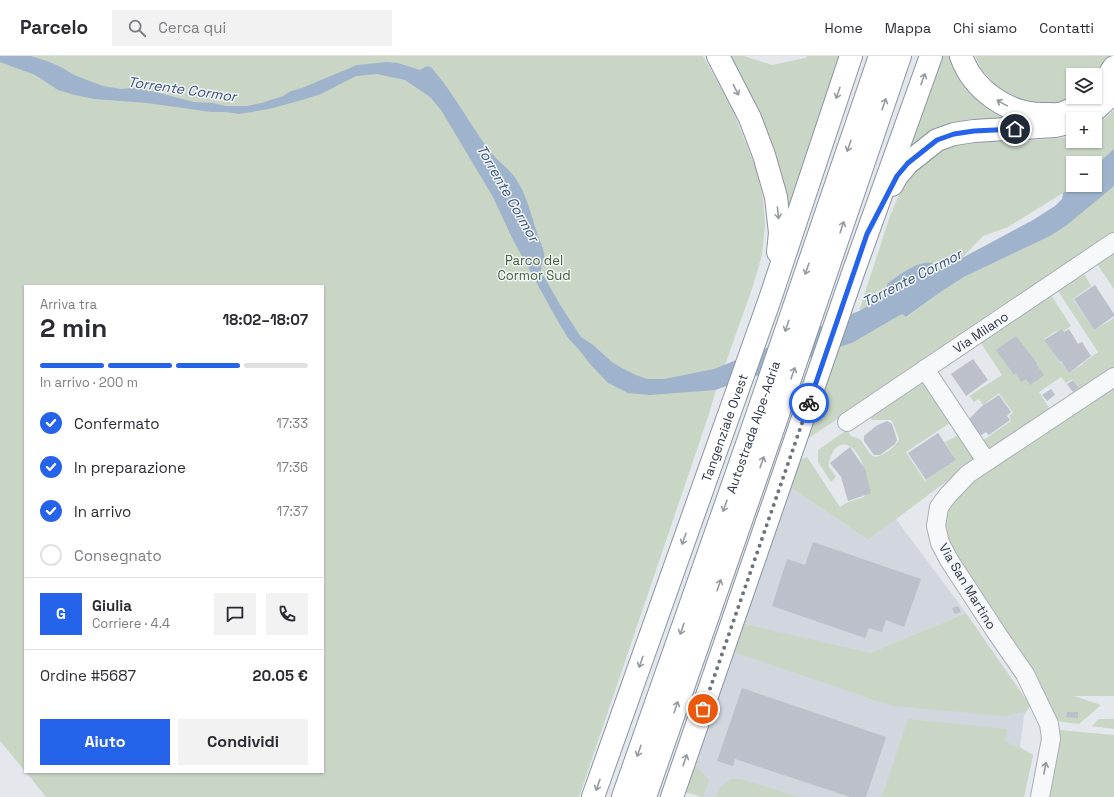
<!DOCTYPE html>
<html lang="it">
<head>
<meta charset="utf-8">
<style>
  :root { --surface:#fff; --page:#f2f2f3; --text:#2b2b33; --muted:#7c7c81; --line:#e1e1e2; --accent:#2563eb }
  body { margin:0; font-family:"Space Grotesk",sans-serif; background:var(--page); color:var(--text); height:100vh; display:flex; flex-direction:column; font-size:15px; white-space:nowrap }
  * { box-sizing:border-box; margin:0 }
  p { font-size:13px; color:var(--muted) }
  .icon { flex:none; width:22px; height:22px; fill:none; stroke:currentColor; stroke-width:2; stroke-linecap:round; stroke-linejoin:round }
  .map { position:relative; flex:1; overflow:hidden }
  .side { position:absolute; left:24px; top:229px; width:300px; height:488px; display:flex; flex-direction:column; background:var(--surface); border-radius:0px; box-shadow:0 1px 3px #0004 }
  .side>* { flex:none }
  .tools { position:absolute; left:1066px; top:12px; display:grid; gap:8px }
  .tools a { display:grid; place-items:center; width:36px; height:36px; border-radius:0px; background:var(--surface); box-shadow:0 1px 3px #0004; font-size:20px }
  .pin { position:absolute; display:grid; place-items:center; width:34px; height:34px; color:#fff; margin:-17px; border:2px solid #fff; border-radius:50%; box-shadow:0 1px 4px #0007 }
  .courier { position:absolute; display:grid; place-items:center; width:40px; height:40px; margin:-20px; border:3px solid #2563eb; border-radius:50%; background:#fff; color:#222; box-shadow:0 1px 5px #0007 }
  .head em { font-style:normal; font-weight:800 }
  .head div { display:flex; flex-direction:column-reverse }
  .head { display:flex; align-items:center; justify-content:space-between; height:68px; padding:0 16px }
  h1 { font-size:26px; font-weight:800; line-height:30px }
  .bar { display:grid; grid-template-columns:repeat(4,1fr); gap:6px 4px; align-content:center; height:48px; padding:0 16px }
  .bar i { height:5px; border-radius:3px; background:var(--line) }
  .bar .on { background:var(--accent) }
  .bar p { grid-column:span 4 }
  .line { display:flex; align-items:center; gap:10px; padding:0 16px; border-top:1px solid var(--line) }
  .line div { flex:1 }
  .round { display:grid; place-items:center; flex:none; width:42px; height:42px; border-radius:0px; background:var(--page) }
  ol { padding:0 16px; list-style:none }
  li { display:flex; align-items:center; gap:12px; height:44px }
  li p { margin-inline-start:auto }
  li .icon { padding:4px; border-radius:50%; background:var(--accent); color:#fff; stroke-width:4 }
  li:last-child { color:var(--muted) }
  li i { width:22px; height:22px; border:2px solid var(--line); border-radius:50% }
  .action { display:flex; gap:8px; margin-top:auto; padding:8px 16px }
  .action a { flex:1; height:46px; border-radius:0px; background:var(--accent); color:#fff; font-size:16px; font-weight:800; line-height:46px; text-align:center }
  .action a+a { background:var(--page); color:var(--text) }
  header { display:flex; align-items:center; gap:24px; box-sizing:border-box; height:56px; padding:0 20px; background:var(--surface); border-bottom:1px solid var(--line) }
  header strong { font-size:19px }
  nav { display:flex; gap:22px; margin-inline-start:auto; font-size:14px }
  .search { width:280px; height:36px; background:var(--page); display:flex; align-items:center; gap:10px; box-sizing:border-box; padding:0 14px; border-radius:0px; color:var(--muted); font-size:15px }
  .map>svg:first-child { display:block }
  .built { fill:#d2d6de }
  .green { fill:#c9d6c5 }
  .water { fill:#9fb4cc }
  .building { fill:#bbc0ca }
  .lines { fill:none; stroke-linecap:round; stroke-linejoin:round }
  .minor-casing { stroke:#a9aeb7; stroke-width:20 }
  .highway-casing { stroke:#8b94a3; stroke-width:24 }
  .minor { stroke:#f7f8fa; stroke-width:18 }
  .highway { stroke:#fff; stroke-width:22 }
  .oneway { stroke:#959aa2 }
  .oneway2 { stroke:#9196a0 }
  .done { stroke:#6c737f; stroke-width:4; stroke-dasharray:0 7.2 }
  .route { stroke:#2563eb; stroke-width:5 }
  .labels { text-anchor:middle; stroke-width:3; stroke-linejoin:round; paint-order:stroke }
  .park-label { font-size:13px; fill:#3f6138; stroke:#f4f6f9 }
  .street-label { font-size:13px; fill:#2b3445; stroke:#f4f6f9 }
  .water-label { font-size:14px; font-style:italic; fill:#34527a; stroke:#f4f6f9 }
</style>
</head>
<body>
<header>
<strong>Parcelo</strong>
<div class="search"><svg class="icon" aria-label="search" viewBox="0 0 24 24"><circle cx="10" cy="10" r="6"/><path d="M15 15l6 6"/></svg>Cerca qui</div>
<nav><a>Home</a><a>Mappa</a><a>Chi siamo</a><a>Contatti</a></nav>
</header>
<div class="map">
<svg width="1114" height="741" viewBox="0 0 1114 741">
  <rect width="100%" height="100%" fill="#e4e7ec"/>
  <!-- built -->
  <path class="built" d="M789 430 868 484 896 463 966 557 870 597 1030 649 1024 660 1020 691 1033 699 1024 741H701L686 736 683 727 744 568Z"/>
  <!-- green -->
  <path class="green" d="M0 0H703L731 50 757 114 763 143 765 170 762 199 753 230 725 309 723 310 708 361 579 741H46L26 716H323V230H25V715L0 685Z
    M726 0H744L772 9 805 2 808 0H839L788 155Z
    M941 0H952L1017 63 908 96Z
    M975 0H1111L1101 16 1095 24V19H1073V41L1058 48 1022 47 1001 35 982 14Z
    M1114 54V93L1095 110V107H1073V129L1063 137 1008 171 983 180 962 202 920 222V217L933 207 889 238 859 255 890 160 900 136 913 117 931 102 947 91 966 86 1035 84 1073 81V85H1095V69L1102 65Z
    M1114 130V181L807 383 839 292 852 287 902 258 907 261 942 235 964 221 1050 180Z
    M1114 192V233L1095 205Z
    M1082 214 1091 230 1073 243 1094 274 1114 262V313L1081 335 1073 323 1066 327 1061 321 1039 336 1051 355 988 395 982 385 1011 365 1009 360 1013 357 999 337 983 349 979 343 974 346 969 340 1002 319 979 284 1051 239 1071 270 1064 275 1062 273 1057 276 1056 275 1044 283 1060 307 1061 306 1069 317 1083 308V307L1098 296 1056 232Z
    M921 323 950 367 906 396 925 425 956 404 945 386 959 379 975 404 868 484 789 430 799 397 803 403 807 401 840 451 848 446 864 441 869 432C866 423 864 411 860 402 855 392 844 382 834 394 831 398 830 404 828 409L836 421 831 426 818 406V394L847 374 851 380 860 383 871 399 875 401C883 400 896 391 899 383L893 367 891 364H871L873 356Z
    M1114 330V640H1074L1101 649 1079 668 1062 666 1055 664 1047 641 964 518 946 479 945 463 951 446 964 431Z
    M966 557 1030 649 1027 655 1004 660 892 650 734 596 744 568 870 597Z
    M908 663 1007 673 1006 686 1020 692 1033 699 1024 741H882Z
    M1099 663H1114V673L1092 670Z
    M1059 674 1114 679V741H1045L1048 733Z
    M692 705 709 724 703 741 686 736 683 727Z
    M732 723H740L800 741H716C720 732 723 727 732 723Z"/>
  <!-- water -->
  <path class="water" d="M0 0H31L47 5 61 11 74 19 103 30 121 33 133 32 148 34 194 46 213 47 226 50H247L261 47 283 40 291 35 302 32 357 9 387 6 398 7 420 14 427 10 431 11C453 36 469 67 489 94 496 104 507 111 514 120 527 138 531 159 538 180 540 185 543 191 544 197 545 203 541 208 541 215L559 247 581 281 592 288 612 306 622 312 636 319 647 323H664L714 313 859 255 888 238 887 228C897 220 920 203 933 207L920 217V222L962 202 1033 164 1055 150 1062 143 1063 137 1073 129H1095V110L1114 93V130L1067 169 1050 180 964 221 942 235 906 261 902 258 852 287 715 334 650 339 628 337 608 327 590 308 581 296 568 282 556 262 513 184 493 141 441 54 430 41 405 24 377 18 356 20 321 38 302 44 269 53 239 58 226 56H211L147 47 94 43 75 39 58 34 35 19 0 6Z"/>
  <!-- building -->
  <path class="building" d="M1095 229 1114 258V260L1094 274 1074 243Z
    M1062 273 1064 276 1069 273 1078 288 1082 286 1091 300 1069 317 1061 305 1060 306 1044 284Z
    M1016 280 1037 307 1036 308 1044 319 1030 329 1026 323 1021 326 1016 317 1014 319 996 294Z
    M973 303 988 324 966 340 951 318Z
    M1073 324 1079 332 1073 336 1067 328Z
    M1051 333 1055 339 1047 345 1042 339Z
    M999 339 1011 356 1007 360 1010 364 989 379 986 376 980 380 968 364 982 350Z
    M887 365 892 368 897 384 895 388 880 399H874L864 385V380L876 370Z
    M938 377 956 404 926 424 908 397Z
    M850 391 865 413 871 437 848 445 841 421 830 407Z
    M813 486 921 523 904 571 886 564 882 576 869 572 865 582 772 550 787 503 805 509Z
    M958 550 961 556 955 558 952 552Z
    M742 632 886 681 866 741H850L735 703 733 710 717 705Z
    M1067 656H1078V662L1066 661Z"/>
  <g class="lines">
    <defs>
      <g id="minor">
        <path d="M925 313 986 405"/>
        <path id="s1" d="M847 366 1114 186"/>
        <path d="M1040 741 1051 683 1049 668 1025 618 998 579 949 504 940 487 936 470 939 451 948 439 968 418 1114 321"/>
      </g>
      <g id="highway">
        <path d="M718 0 750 62 764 99 776 141 780 177 778 196"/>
        <path d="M961 0C973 34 1008 59 1045 58 1050 58 1058 59 1063 57 1073 53 1082 48 1090 41"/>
        <path d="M1095 36 1101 31 1114 11"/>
        <path d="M1081 63 1096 53 1114 36"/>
        <path d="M892 129 897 120 908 107 937 84 954 78 974 75 1055 70 1073 66"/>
        <path id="s2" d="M593 741 770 243 851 0"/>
        <path id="s3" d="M623 741 752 374 880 0"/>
        <path d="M645 741 775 367 900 0"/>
        <path d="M672 741 853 217 931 0"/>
      </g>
    </defs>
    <!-- minor casing -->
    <use href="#minor" class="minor-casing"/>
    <!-- highway casing -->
    <use href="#highway" class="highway-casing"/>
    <!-- minor -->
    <use href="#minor" class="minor"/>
    <!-- highway -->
    <use href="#highway" class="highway"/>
  </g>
  <!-- one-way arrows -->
  <defs><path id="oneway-shaft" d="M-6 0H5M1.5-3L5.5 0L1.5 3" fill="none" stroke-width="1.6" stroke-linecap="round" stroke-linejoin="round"/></defs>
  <g class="oneway">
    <use href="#oneway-shaft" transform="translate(923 23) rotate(-70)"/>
    <use href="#oneway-shaft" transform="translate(736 34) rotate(63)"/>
    <use href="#oneway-shaft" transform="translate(838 37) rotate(109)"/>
    <use href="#oneway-shaft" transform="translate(1002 47) rotate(-151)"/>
    <use href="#oneway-shaft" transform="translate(884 48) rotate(-71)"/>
    <use href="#oneway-shaft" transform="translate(849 90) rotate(109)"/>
    <use href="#oneway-shaft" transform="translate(778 157) rotate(84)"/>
    <use href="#oneway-shaft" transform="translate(842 171) rotate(-71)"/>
    <use href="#oneway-shaft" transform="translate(807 213) rotate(109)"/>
    <use href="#oneway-shaft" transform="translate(787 270) rotate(109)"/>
    <use href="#oneway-shaft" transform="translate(793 317) rotate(-71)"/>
    <use href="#oneway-shaft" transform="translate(762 406) rotate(-71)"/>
    <use href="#oneway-shaft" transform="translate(725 450) rotate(109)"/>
    <use href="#oneway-shaft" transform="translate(684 483) rotate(109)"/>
    <use href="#oneway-shaft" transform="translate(719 529) rotate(-71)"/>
    <use href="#oneway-shaft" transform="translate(682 573) rotate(109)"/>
    <use href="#oneway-shaft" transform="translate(641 606) rotate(109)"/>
    <use href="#oneway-shaft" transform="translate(676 651) rotate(-71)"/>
    <use href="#oneway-shaft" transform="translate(639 695) rotate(109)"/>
    <use href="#oneway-shaft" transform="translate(685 704) rotate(-71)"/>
    <use href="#oneway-shaft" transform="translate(598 729) rotate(109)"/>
  </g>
  <use class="oneway2" href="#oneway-shaft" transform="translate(1045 712) rotate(-79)"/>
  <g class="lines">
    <!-- done -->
    <path class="done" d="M703 653 809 347"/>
    <!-- route -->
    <path class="route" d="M809 347 867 178 897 120 908 107 937 84 954 78 974 75 1015 73"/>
  </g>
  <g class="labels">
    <!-- park labels -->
    <g class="park-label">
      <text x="534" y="209">Parco del<tspan x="534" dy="15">Cormor Sud</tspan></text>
    </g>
    <!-- street labels -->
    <g class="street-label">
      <text dy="5" stroke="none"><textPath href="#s1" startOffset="161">Via Milano</textPath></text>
      <text dy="5" stroke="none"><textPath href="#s2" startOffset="392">Tangenziale Ovest</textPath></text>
      <text dy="5" stroke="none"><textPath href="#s3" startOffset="392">Autostrada Alpe-Adria</textPath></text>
      <text transform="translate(968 530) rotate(59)" y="5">Via San Martino</text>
    </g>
    <!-- water labels -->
    <g class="water-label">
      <text transform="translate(182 33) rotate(8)" y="5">Torrente Cormor</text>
      <text transform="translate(508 137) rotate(60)" y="5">Torrente Cormor</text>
      <text transform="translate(912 222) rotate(-27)" y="5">Torrente Cormor</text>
    </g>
  </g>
</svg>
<div class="tools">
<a><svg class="icon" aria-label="layers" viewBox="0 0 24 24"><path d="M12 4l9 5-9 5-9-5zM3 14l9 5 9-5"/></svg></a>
<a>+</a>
<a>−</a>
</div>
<div class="pin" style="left:703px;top:653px;background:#ea580c"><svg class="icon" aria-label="bag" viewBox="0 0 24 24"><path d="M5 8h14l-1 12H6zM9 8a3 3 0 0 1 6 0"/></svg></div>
<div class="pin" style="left:1015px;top:73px;background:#1f2937"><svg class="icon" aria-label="home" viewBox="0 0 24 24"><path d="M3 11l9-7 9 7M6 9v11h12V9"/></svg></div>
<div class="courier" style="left:809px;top:347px"><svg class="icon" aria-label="bike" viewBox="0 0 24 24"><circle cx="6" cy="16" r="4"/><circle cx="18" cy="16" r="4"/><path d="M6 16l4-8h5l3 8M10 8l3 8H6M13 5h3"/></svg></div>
<section class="side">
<div class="head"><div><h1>2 min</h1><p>Arriva tra</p></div><em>18:02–18:07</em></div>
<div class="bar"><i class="on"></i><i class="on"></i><i class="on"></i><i></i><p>In arrivo · 200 m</p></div>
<ol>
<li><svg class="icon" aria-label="check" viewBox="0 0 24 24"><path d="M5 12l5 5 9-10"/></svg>Confermato<p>17:33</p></li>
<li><svg class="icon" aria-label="check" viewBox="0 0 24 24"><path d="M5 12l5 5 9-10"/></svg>In preparazione<p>17:36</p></li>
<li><svg class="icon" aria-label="check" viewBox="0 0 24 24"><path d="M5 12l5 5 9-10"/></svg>In arrivo<p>17:37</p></li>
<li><i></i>Consegnato</li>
</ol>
<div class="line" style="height:72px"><b class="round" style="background:var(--accent);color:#fff">G</b><div><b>Giulia</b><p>Corriere · 4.4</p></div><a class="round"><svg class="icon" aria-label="chat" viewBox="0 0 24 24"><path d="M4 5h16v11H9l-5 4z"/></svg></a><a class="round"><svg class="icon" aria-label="phone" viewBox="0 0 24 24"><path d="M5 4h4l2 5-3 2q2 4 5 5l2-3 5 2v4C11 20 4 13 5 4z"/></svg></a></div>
<div class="line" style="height:52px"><div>Ordine #5687</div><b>20.05 €</b></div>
<div class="action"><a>Aiuto</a><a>Condividi</a></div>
</section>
</div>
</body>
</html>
